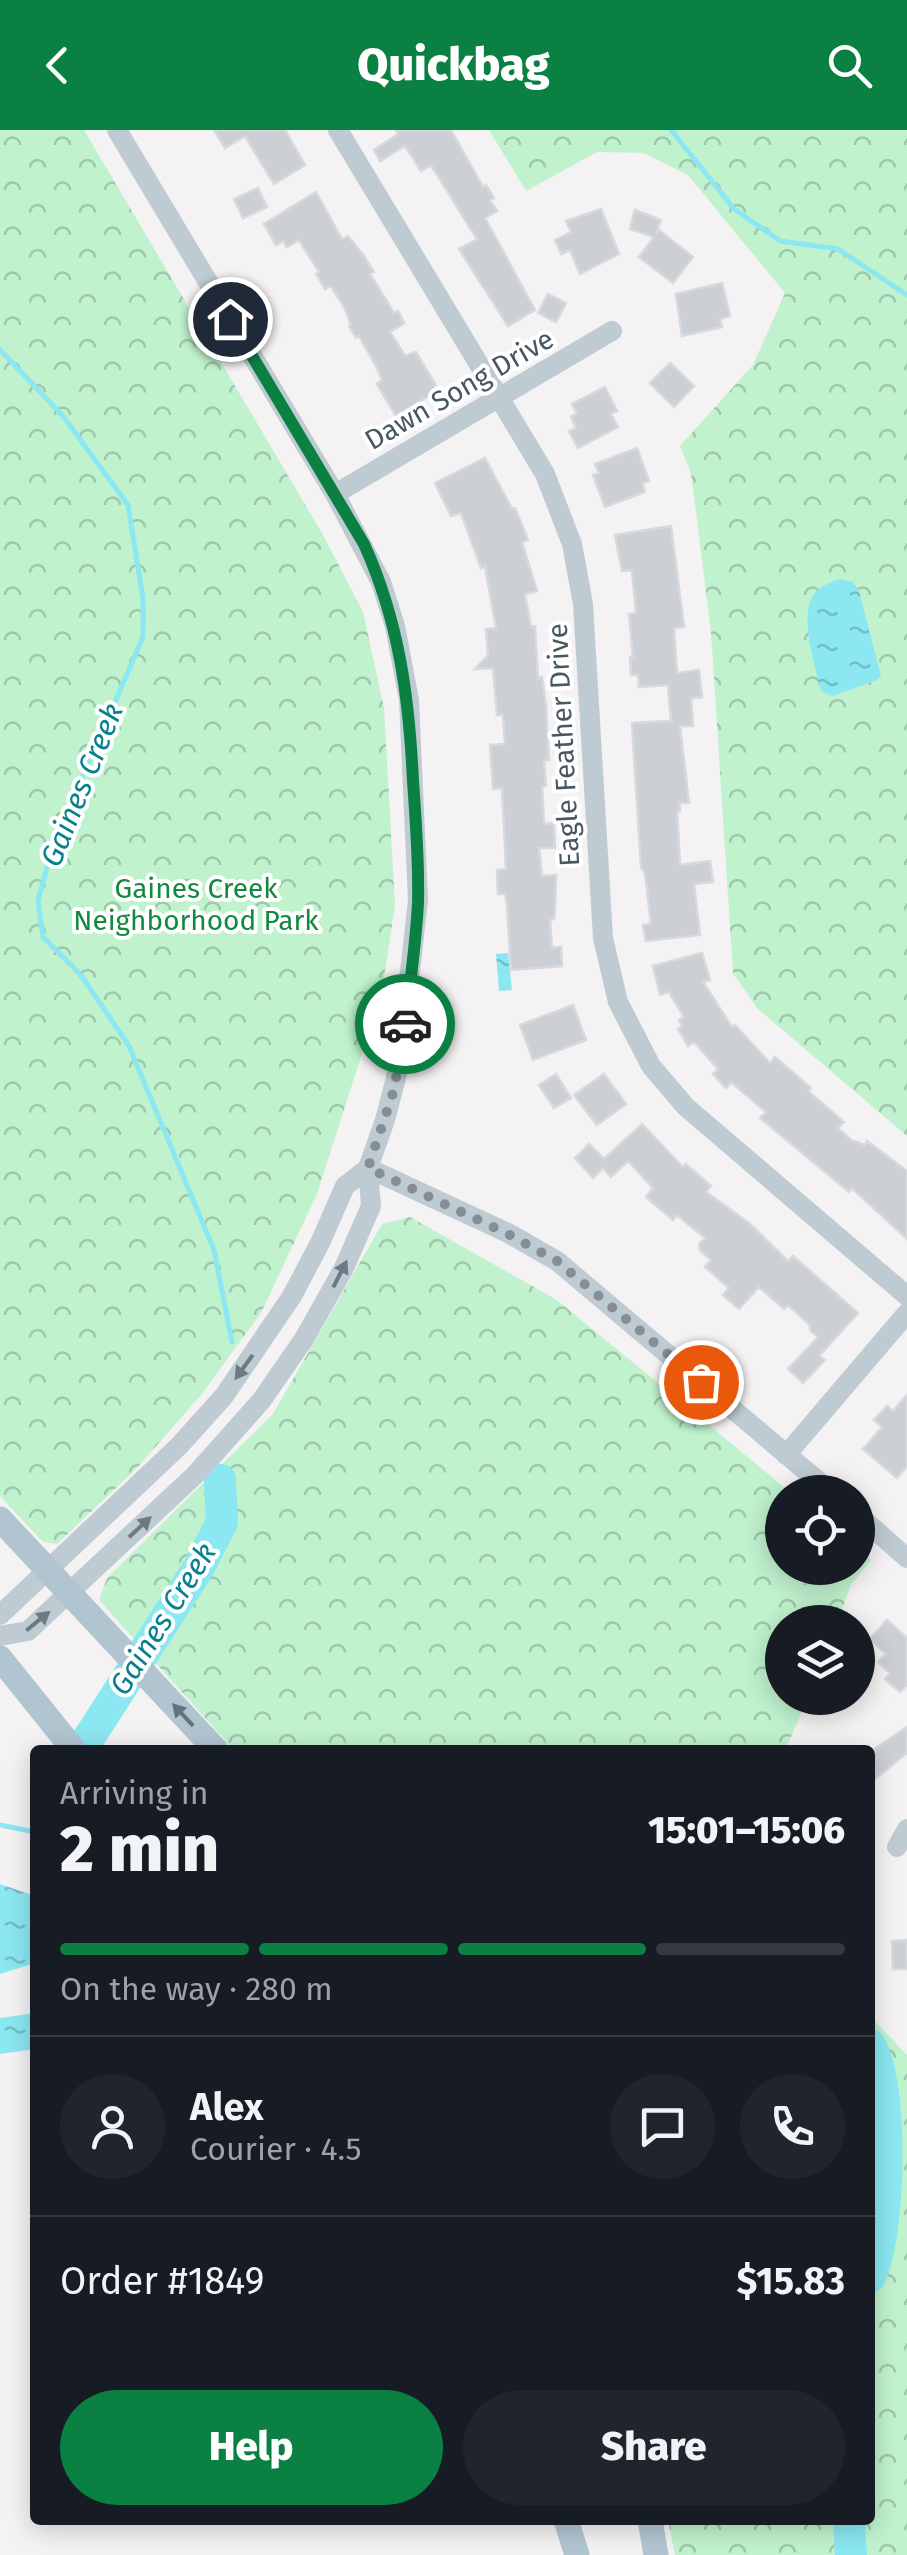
<!DOCTYPE html>
<html lang="en">
<head>
<meta charset="utf-8">
<style>
  :root { --surface:#171b24; --page:#20242c; --text:#f1f3f6; --muted:#9ea1a6; --line:#363941; --accent:#0b8043 }
  body { margin:0; font-family:"Fira Sans",sans-serif; background:var(--page); color:var(--text); height:100vh; display:flex; flex-direction:column; font-size:38px; white-space:nowrap }
  * { box-sizing:border-box; margin:0 }
  p { font-size:32px; color:var(--muted) }
  .icon { flex:none; width:55px; height:55px; fill:none; stroke:currentColor; stroke-width:2; stroke-linecap:round; stroke-linejoin:round }
  .map { position:relative; flex:1; overflow:hidden }
  .drawer { position:absolute; left:30px; top:1615px; width:845px; height:780px; display:flex; flex-direction:column; background:var(--surface); border-radius:10px; box-shadow:0 5px 25px #0003 }
  .drawer>* { flex:none }
  .tools { position:absolute; left:765px; top:1345px; display:grid; gap:20px }
  .tools a { display:grid; place-items:center; width:110px; height:110px; border-radius:50%; background:var(--surface); box-shadow:0 5px 25px #0003; font-size:50px }
  .pin { position:absolute; display:grid; place-items:center; width:85px; height:85px; color:#fff; margin:-42px; border:5px solid #fff; border-radius:50%; box-shadow:0 2px 10px #0007 }
  .courier { position:absolute; display:grid; place-items:center; width:100px; height:100px; margin:-50px; border:8px solid #0b8043; border-radius:50%; background:#fff; color:#222; box-shadow:0 2px 12px #0007 }
  .summary em { font-style:normal; font-weight:800 }
  .summary div { display:flex; flex-direction:column-reverse }
  .summary { display:flex; align-items:center; justify-content:space-between; height:170px; padding:0 30px }
  h1 { font-size:65px; font-weight:800; line-height:75px }
  .bar { display:grid; grid-template-columns:repeat(4,1fr); gap:15px 10px; align-content:center; height:120px; padding:0 30px }
  .bar i { height:12px; border-radius:8px; background:var(--line) }
  .bar .active { background:var(--accent) }
  .bar p { grid-column:span 4 }
  .line { display:flex; align-items:center; gap:25px; padding:0 30px; border-top:2px solid var(--line) }
  .line div { flex:1 }
  .round { display:grid; place-items:center; flex:none; width:105px; height:105px; border-radius:52px; background:var(--page) }
  .primary-button { display:flex; gap:20px; margin-top:auto; padding:20px 30px }
  .primary-button a { flex:1; height:115px; border-radius:60px; background:var(--accent); color:#fff; font-size:40px; font-weight:800; line-height:115px; text-align:center }
  .primary-button a+a { background:var(--page); color:var(--text) }
  header { display:flex; justify-content:space-between; align-items:center; height:130px; padding:0 30px; background:var(--accent); color:#fff; font-size:45px; font-weight:800 }
  .map>svg:first-child { display:block }
  .forest { fill:url(#forest-crowns) }
  .water { fill:url(#water-ripples) }
  .lines { fill:none; stroke-linecap:round; stroke-linejoin:round }
  .stream { stroke:#8be7f1; stroke-width:5 }
  .river { stroke:#8be7f1; stroke-width:32 }
  .building { fill:#ccd0d4; stroke:#d6d9dd; stroke-width:2.5 }
  .minor { stroke:#bfcbd2; stroke-width:20 }
  .major { stroke:#b1c5d1; stroke-width:25 }
  .oneway { fill:#6c7a83 }
  .oneway2 { fill:#62737d }
  .done { stroke:#848e94; stroke-width:10; stroke-dasharray:0 18 }
  .route { stroke:#0b8043; stroke-width:12 }
  .labels { text-anchor:middle; stroke-width:8; stroke-linejoin:round; paint-order:stroke }
  .street-label { font-size:28px; fill:#485861; stroke:#fff }
  .park-label { font-size:28px; fill:#138840; stroke:#fff }
  .water-label { font-size:30px; font-style:italic; fill:#08818e; stroke:#fff }
</style>
</head>
<body>
<header><svg class="icon" aria-label="back" viewBox="0 0 24 24"><path d="M15 5l-7 7 7 7"/></svg>Quickbag<svg class="icon" aria-label="search" viewBox="0 0 24 24"><circle cx="10" cy="10" r="6"/><path d="M15 15l6 6"/></svg></header>
<div class="map">
<svg width="907" height="2425" viewBox="0 0 907 2425">
  <defs>
    <pattern id="forest-crowns" width="20" height="18" patternUnits="userSpaceOnUse" patternTransform="scale(2.5)"><rect width="20" height="18" fill="#c0f2ce"/><path d="M2 6a3 3 0 1 1 6 0M12 15a3 3 0 1 1 6 0" fill="none" stroke="#9ec7ab"/></pattern>
    <pattern id="water-ripples" width="26" height="14" patternUnits="userSpaceOnUse" patternTransform="scale(2.5)"><rect width="26" height="14" fill="#8be7f1"/><path d="M2 4q2-2 4 0t4 0M15 11q2-2 4 0t4 0" fill="none" stroke="#74bec7"/></pattern>
  </defs>
  <rect width="100%" height="100%" fill="#f4f2f2"/>
  <!-- forest -->
  <path class="forest" d="M0 0H84L323 405 363 482 384 578 395 775 382 861 317 1064 261 1183 201 1265 136 1339 57 1414 43 1412 0 1366Z
    M489 0H907V1006L757 878 733 843 711 502 691 343 680 316 753 235 785 163 688 45 644 23 597 22 526 61Z
    M410 1087 557 1170 790 1362H782V1438H858V1418L871 1430 851 1455 837 1492H782V1568H808L785 1620H234L99 1470 107 1448 273 1284 382 1094Z
    M870 1886 907 1925V2425H675L668 2390H870Z"/>
  <!-- water -->
  <path class="water" d="M839 449 853 452 859 461 881 546 877 550 832 566 821 561C816 537 795 478 818 460 823 455 833 452 839 449Z
    M508 823 512 860 499 861 496 824Z
    M0 1754 35 1766V1833L0 1844Z
    M35 1883V1919L0 1924V1888Z"/>
  <g class="lines">
    <!-- stream -->
    <path class="stream" d="M671 0 734 79 780 111 838 119 907 165
      M0 220 63 286 128 375 143 468V507L52 718 38 771 43 807 81 845 129 916 214 1120 232 1212
      M0 1695 35 1702"/>
    <!-- river -->
    <path class="river" d="M81 1620 199 1437 222 1392 220 1350
      M870 1915C894 1957 890 2103 870 2147
      M849 2390 851 2425"/>
  </g>
  <!-- building -->
  <path class="building" d="M214 0H285L305 35 274 54 245 6 225 18Z
    M396 0H451L483 57 486 55 494 68 490 70 497 81 485 88 535 180 508 196 459 119 477 109 431 35 421 41 405 16 380 31 374 20 398 4Z
    M258 58 267 77 243 88 234 69Z
    M316 62 342 109 348 106 364 126 374 142 370 144 394 183 398 181 404 193 390 202 405 226 416 222 434 252 437 261 396 286 377 254 382 250 376 236 359 206 356 208 349 196 351 195 345 179 331 156 325 159 316 144 319 142 299 110 287 117 283 111 276 115 264 94Z
    M601 79 619 124 580 144 570 120 561 124 555 110 571 102 566 91Z
    M635 80 661 90 656 104 659 100 693 127 673 153 639 127 654 107 630 99Z
    M722 153 730 186 720 189 722 197 682 206 676 164Z
    M548 164 566 173 556 192 538 183Z
    M670 233 694 256 674 277 650 253Z
    M605 257 617 281 611 284 618 297 578 318 569 301 576 298 571 287 577 283 572 274Z
    M637 318 649 351 642 353 645 362 605 377 593 345 599 343 595 334Z
    M485 328 512 379 515 378 528 410 522 412 537 461 525 464 531 497 535 496 538 548 542 547 546 576 549 630H544L546 656H542L544 694 554 693 555 718H539L542 746 556 745 555 780 554 789 550 790 552 818 561 817 562 836 511 840 507 774 505 764H498L497 740 506 739 502 658 493 659 490 615 505 614 503 585H497L493 538 475 539 488 525 486 499 496 498 485 436 481 438 461 383 451 386 435 353Z
    M671 396 684 497 674 498 677 543 699 540 702 567 691 568 693 596H680L689 673H679L680 681H677L680 735 710 731 713 752 694 754 700 805 646 811 643 795 651 794 645 743 641 737 632 593 671 591 668 555 639 557 638 545H631L630 527H633L629 484 636 483 632 440 622 441 615 405Z
    M702 823 710 850 703 852 732 897 735 895 770 933 775 927 811 958 808 961 844 992 838 998 851 1010 865 1015 867 1011 907 1041V1109L852 1058 849 1062 760 988 766 982 731 952 726 958 713 944 718 939 694 912 688 916 678 899 682 896 679 890 684 887 669 862 660 865 653 836Z
    M573 875 586 910 533 930 520 895Z
    M556 944 571 968 554 978 539 955Z
    M604 944 626 974 597 995 574 965Z
    M642 994 683 1037 686 1034 711 1056 706 1062 749 1093 788 1131 793 1126 858 1183 819 1226 825 1230 803 1253 788 1239 818 1207 810 1200V1195L788 1175 784 1179 759 1157 739 1179 723 1165 729 1158 705 1137 711 1130 700 1120 699 1114 705 1108 677 1085 673 1090 646 1067 653 1058 628 1031 611 1047 603 1038 593 1048 575 1028 589 1014 604 1029Z
    M907 1265V1336L897 1348 863 1319 882 1297 874 1290 887 1276 893 1281Z
    M887 1490 907 1508V1555L900 1562 885 1549 890 1543 878 1532 886 1524 870 1509Z
    M907 1597V1623L870 1653V1622Z
    M907 1810V1839H893L892 1811Z"/>
  <g class="lines">
    <!-- minor -->
    <path class="minor" d="M338 0 545 344 572 414 583 474 603 808 618 872 651 936 686 977 907 1166
      M335 364 612 201
      M368 1038 508 1103 557 1131 831 1362
      M786 1325 907 1183
      M858 1385 907 1428
      M0 1485 179 1316 224 1266 292 1166 320 1113 345 1056 368 1038
      M0 1506 28 1501 196 1344 261 1271 304 1209 344 1138 371 1076 368 1038 385 990 400 932 418 770 409 570 395 496 381 452 335 364 117 0
      M897 1717 907 1699"/>
    <!-- major -->
    <path class="major" d="M0 1389 216 1620
      M0 1528 74 1620
      M566 2390 577 2425
      M650 2390 656 2425"/>
  </g>
  <!-- one-way arrows -->
  <defs><path id="oneway-solid" d="M-6-.8H1V-3.2L6.5 0L1 3.2V.8H-6Z" transform="scale(2.5)"/></defs>
  <g class="oneway">
    <use href="#oneway-solid" transform="translate(340 1144) rotate(-63)"/>
    <use href="#oneway-solid" transform="translate(244 1237) rotate(126)"/>
    <use href="#oneway-solid" transform="translate(140 1397) rotate(-43)"/>
    <use href="#oneway-solid" transform="translate(38 1491) rotate(-39)"/>
  </g>
  <use class="oneway2" href="#oneway-solid" transform="translate(183 1585) rotate(-133)"/>
  <g class="lines">
    <!-- done -->
    <path class="done" d="M405 894 394 960 368 1038 508 1104 557 1131 701 1252"/>
    <!-- route -->
    <path class="route" d="M230 189 364 414C399 491 409 567 413 651 416 691 419 732 418 773 416 813 410 854 405 894"/>
  </g>
  <g class="labels">
    <!-- street labels -->
    <g class="street-label">
      <text transform="translate(459 259) rotate(-30)" y="10">Dawn Song Drive</text>
      <text transform="translate(563 615) rotate(-93)" y="10">Eagle Feather Drive</text>
    </g>
    <!-- park labels -->
    <g class="park-label">
      <text x="196" y="768">Gaines Creek<tspan x="196" dy="32">Neighborhood Park</tspan></text>
    </g>
    <!-- water labels -->
    <g class="water-label">
      <text transform="translate(82 655) rotate(-68)" y="10">Gaines Creek</text>
      <text transform="translate(163 1489) rotate(-58)" y="10">Gaines Creek</text>
    </g>
  </g>
</svg>
<div class="tools">
<a><svg class="icon" aria-label="locate" viewBox="0 0 24 24"><circle cx="12" cy="12" r="6"/><path d="M12 2v4M12 18v4M2 12h4M18 12h4"/></svg></a>
<a><svg class="icon" aria-label="layers" viewBox="0 0 24 24"><path d="M12 4l9 5-9 5-9-5zM3 14l9 5 9-5"/></svg></a>
</div>
<div class="pin" style="left:701px;top:1252px;background:#ea580c"><svg class="icon" aria-label="bag" viewBox="0 0 24 24"><path d="M5 8h14l-1 12H6zM9 8a3 3 0 0 1 6 0"/></svg></div>
<div class="pin" style="left:230px;top:189px;background:#1f2937"><svg class="icon" aria-label="home" viewBox="0 0 24 24"><path d="M3 11l9-7 9 7M6 9v11h12V9"/></svg></div>
<div class="courier" style="left:405px;top:894px"><svg class="icon" aria-label="car" viewBox="0 0 24 24"><path d="M5 17H2v-5l4-1 3-4h7l3 4 3 1v5h-3M9 17h6M6 11h13"/><circle cx="7" cy="17" r="2"/><circle cx="17" cy="17" r="2"/></svg></div>
<section class="drawer">
<div class="summary"><div><h1>2 min</h1><p>Arriving in</p></div><em>15:01–15:06</em></div>
<div class="bar"><i class="active"></i><i class="active"></i><i class="active"></i><i></i><p>On the way · 280 m</p></div>
<div class="line" style="height:180px"><a class="round"><svg class="icon" aria-label="person" viewBox="0 0 24 24"><circle cx="12" cy="8" r="4"/><path d="M4 21q1-7 8-7t8 7"/></svg></a><div><b>Alex</b><p>Courier · 4.5</p></div><a class="round"><svg class="icon" aria-label="chat" viewBox="0 0 24 24"><path d="M4 5h16v11H9l-5 4z"/></svg></a><a class="round"><svg class="icon" aria-label="phone" viewBox="0 0 24 24"><path d="M5 4h4l2 5-3 2q2 4 5 5l2-3 5 2v4C11 20 4 13 5 4z"/></svg></a></div>
<div class="line" style="height:130px"><div>Order #1849</div><b>$15.83</b></div>
<div class="primary-button"><a>Help</a><a>Share</a></div>
</section>
</div>
</body>
</html>
